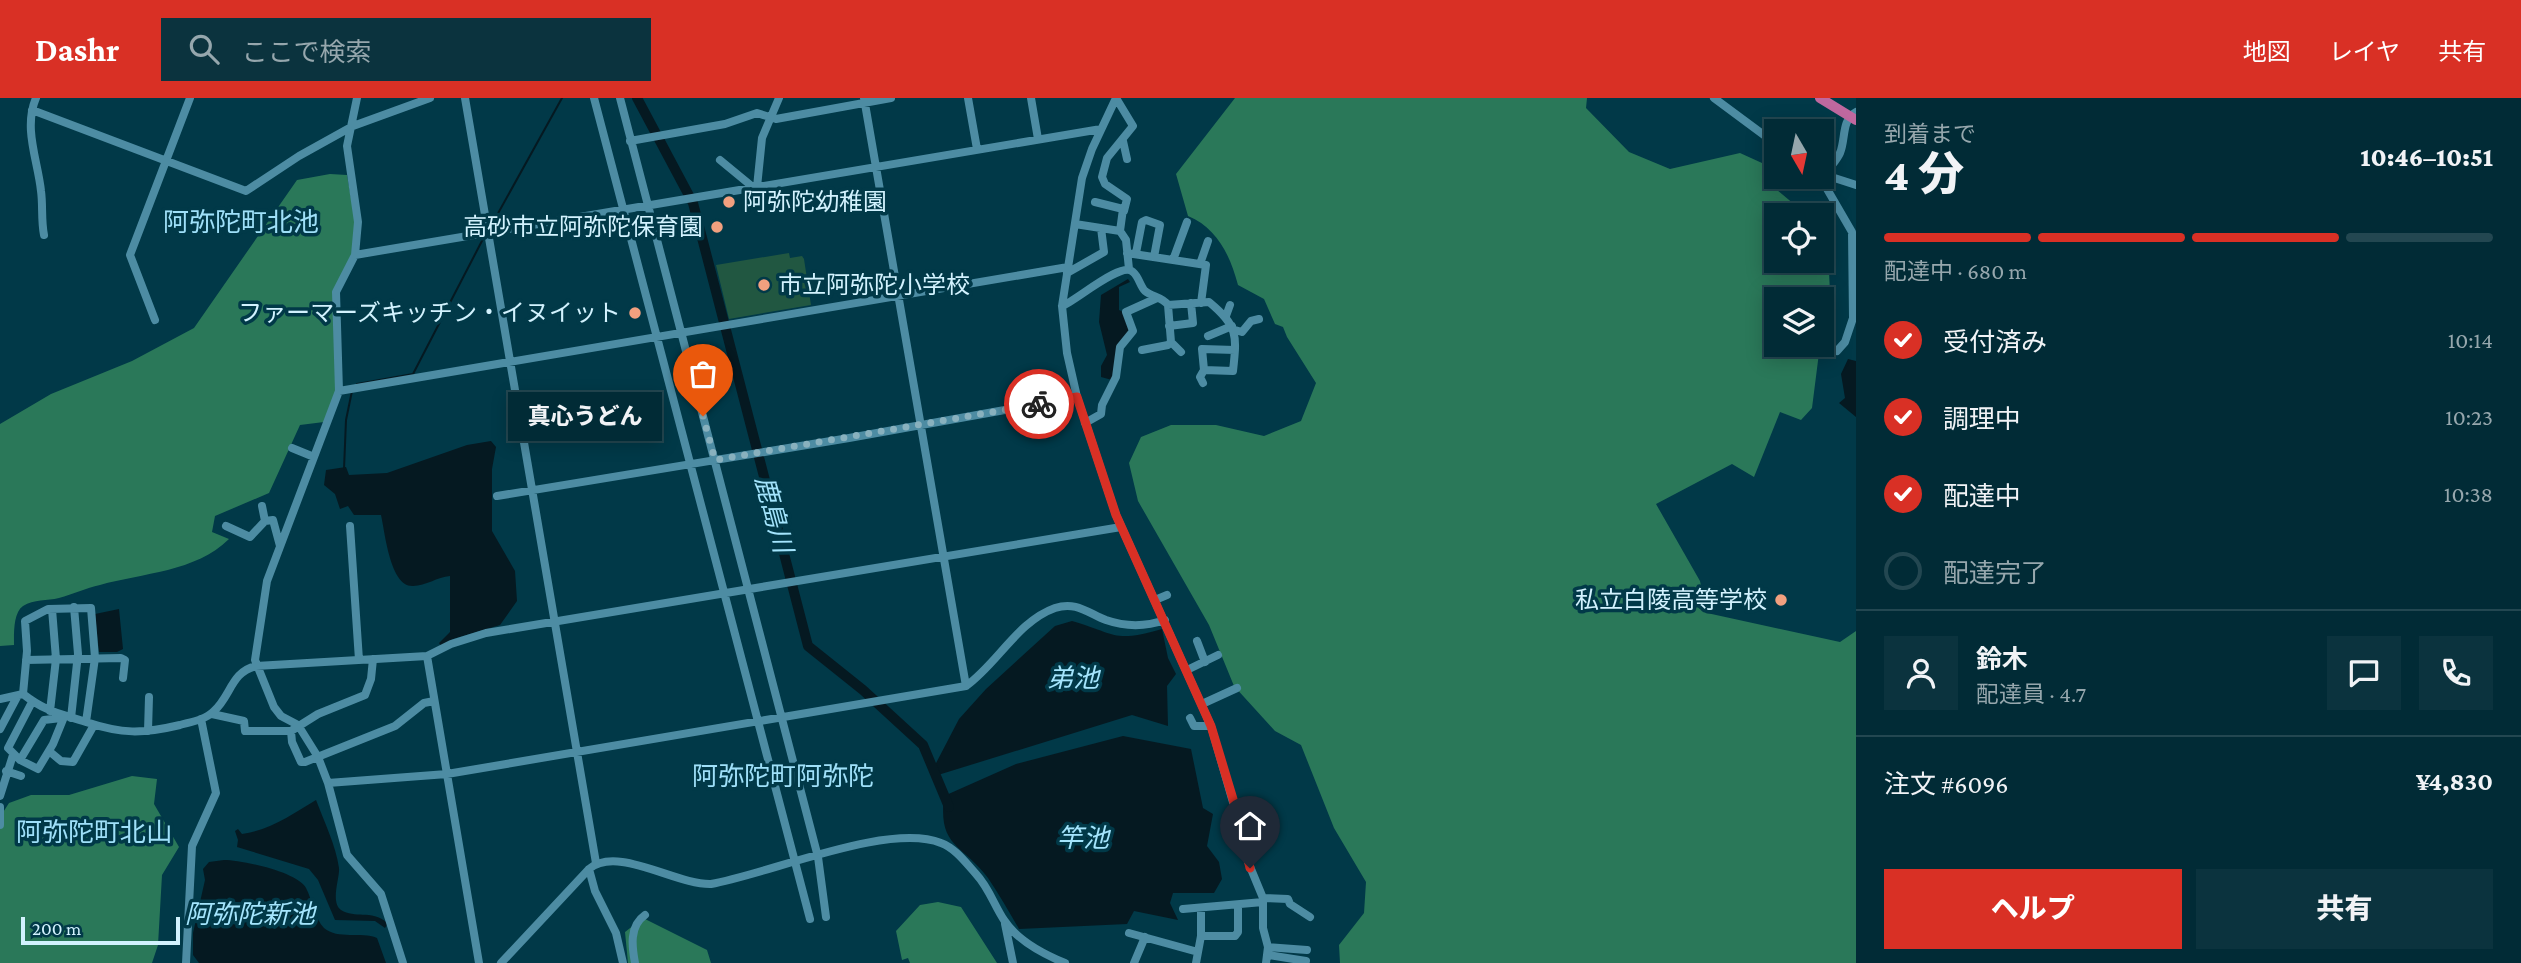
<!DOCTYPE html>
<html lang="ja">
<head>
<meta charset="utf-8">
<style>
  :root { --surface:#012b36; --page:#0b333e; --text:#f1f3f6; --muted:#96a7ad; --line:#234751; --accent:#d93025 }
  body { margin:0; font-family:"Crimson Pro","Noto Sans JP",serif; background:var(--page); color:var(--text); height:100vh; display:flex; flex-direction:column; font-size:26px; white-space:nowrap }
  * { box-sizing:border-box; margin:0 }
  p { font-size:23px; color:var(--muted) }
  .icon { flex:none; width:38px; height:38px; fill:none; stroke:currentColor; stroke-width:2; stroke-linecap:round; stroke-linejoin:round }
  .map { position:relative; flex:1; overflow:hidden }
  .drawer { display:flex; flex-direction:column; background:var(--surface); width:665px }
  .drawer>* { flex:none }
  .needle { width:46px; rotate:171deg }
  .controls { position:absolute; left:1764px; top:21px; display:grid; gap:14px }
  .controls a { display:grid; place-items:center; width:70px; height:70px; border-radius:0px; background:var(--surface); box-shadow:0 4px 18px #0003,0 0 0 2px var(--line); font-size:35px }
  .scale { position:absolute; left:21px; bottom:18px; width:159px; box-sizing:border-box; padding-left:7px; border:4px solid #d2f2fe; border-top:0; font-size:19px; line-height:24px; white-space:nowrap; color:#d2f2fe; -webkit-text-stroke:5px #013948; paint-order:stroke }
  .pin { position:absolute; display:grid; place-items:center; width:60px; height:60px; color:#fff; margin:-72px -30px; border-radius:50% 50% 50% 0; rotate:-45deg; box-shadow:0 0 7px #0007 }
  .pin .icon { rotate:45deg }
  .courier { position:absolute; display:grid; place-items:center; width:70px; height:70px; margin:-35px; border:5px solid #d93025; border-radius:50%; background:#fff; color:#222; box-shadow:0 2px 9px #0007 }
  .bubble { position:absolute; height:49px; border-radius:0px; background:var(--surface); box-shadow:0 4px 18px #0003,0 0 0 2px var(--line); font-size:23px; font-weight:800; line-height:49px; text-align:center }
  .summary em { font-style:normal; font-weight:800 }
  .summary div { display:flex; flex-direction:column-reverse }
  .summary { display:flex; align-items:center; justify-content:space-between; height:119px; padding:0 28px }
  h1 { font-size:46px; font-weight:800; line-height:52px }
  .bar { display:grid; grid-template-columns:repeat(4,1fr); gap:10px 7px; align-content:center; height:84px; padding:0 28px }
  .bar i { height:9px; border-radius:5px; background:var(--line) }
  .bar .selected { background:var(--accent) }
  .bar p { grid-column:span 4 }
  .line { display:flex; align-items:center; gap:18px; padding:0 28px; border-top:2px solid var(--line) }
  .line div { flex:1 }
  .round { display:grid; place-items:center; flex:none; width:74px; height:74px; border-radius:0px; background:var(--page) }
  ol { padding:0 28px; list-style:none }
  li { display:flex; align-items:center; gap:21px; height:77px }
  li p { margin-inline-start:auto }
  li .icon { padding:7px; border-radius:50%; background:var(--accent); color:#fff; stroke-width:4 }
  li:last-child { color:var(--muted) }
  li i { width:38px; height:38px; border:4px solid var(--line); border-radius:50% }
  .cta { display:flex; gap:14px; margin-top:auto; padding:14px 28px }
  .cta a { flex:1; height:80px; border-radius:0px; background:var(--accent); color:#fff; font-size:28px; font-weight:800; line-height:80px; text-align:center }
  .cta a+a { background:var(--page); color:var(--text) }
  header { display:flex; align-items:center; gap:42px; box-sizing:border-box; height:98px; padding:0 35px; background:var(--accent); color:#fff }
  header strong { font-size:33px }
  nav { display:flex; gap:38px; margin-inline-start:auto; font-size:24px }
  .search { width:490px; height:63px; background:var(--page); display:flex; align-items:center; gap:18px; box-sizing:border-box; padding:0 24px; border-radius:0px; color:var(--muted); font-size:26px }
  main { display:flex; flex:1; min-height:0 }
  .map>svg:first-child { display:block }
  .green { fill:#215741 }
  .forest { fill:#2a7859 }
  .water { fill:#051921 }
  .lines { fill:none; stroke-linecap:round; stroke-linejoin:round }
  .stream { stroke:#051921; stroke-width:2 }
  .river { stroke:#051921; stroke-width:10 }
  .minor { stroke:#4d8ca3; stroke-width:8 }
  .highway { stroke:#bf689f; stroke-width:10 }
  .done { stroke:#89b1be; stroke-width:7; stroke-dasharray:0 12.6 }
  .route { stroke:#d93025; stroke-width:9 }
  .poi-dot { fill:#f2a07f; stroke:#013948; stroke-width:2.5 }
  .labels { text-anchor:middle; stroke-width:7; stroke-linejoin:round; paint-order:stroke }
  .poi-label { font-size:24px; fill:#d2f2fe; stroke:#013948; text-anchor:end }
  .neighbourhood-label { font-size:26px; fill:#9fe0f9; stroke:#013948 }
  .water-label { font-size:26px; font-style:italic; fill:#a4e5fd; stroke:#013948 }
</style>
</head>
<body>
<header>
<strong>Dashr</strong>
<div class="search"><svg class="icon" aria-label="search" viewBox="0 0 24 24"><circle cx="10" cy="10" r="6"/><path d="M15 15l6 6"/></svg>ここで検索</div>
<nav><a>地図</a><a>レイヤ</a><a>共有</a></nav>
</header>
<main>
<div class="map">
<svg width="1856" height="865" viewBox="0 0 1856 865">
  <rect width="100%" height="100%" fill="#013948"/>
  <!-- green -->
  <path class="green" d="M789 155 790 160 802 158 804 161 811 207 729 221 716 167Z"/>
  <!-- forest -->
  <path class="forest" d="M1235 0H1587L1586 10 1629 54 1670 71 1740 55 1773 70 1777 92 1807 117H1776V163H1822V129L1824 131C1831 163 1828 194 1833 226L1822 244V201H1776V247H1820L1812 310 1801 322 1780 314 1754 379 1732 366 1656 406 1700 483 1707 515 1840 544 1856 533V865H1340L1339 847 1364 815 1366 784 1334 730 1301 647 1275 633 1234 588 1209 527 1138 403 1129 365 1141 339 1171 327H1216L1264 338 1301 323 1316 285 1287 239 1283 229 1275 226 1264 201 1238 187C1230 157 1217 130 1188 118L1176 76Z
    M330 76 347 77 355 122 352 156 333 193 336 294 324 324 300 327 269 395 215 418 212 434 229 441C196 474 142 475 100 487 86 490 73 496 59 500 47 503 34 501 23 508 13 515 14 536 14 547L0 548V326L51 296 132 263 194 230 297 82Z
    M132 678 157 681 154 706 179 749 162 777 158 847 152 865H0V719L9 705 31 697H69Z
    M938 804 961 809 997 865H910L908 860 902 862 896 833 920 807Z
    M643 820 707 852 711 865H628L625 834Z"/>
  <!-- water -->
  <path class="water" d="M1128 181 1130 184 1119 189V212L1123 214 1131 231 1119 247 1112 282 1101 279V268L1107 257 1099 224 1101 197Z
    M1848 261 1856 263V319L1839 305 1845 300 1841 276Z
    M491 343 496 349 492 371V433L515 473 517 503 500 527 453 541 441 548 439 545 450 534V478C437 479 426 488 413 488 390 489 385 434 381 417H354L348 408 340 411 335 396 324 387 326 372 346 369 349 377 387 375 467 347Z
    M119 511 123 551 117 554H99L95 516Z
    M1072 523C1117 536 1113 545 1162 531L1168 560 1176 576 1167 588 1168 628 1132 617 938 677 934 669 959 621 986 591 1055 528Z
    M1123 638 1191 651 1203 710 1213 716 1207 748 1219 764 1222 781 1214 795H1173L1170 805 1178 822 1134 813 1127 826 1019 831C1009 814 999 796 988 780 962 745 938 750 944 698L1016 666Z
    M316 702C324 723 336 748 339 770 340 780 330 804 341 812 355 821 370 811 388 825L385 830 375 823 335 822 318 782 309 771 237 749 238 742 235 733 238 731 242 736C270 732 293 716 316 702Z
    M224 762C242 762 298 774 306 790 312 801 315 821 324 830 338 842 361 833 377 840L386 865H199L193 857V835L205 782 203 771 209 764Z"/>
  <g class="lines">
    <!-- stream -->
    <path class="stream" d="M491 128 562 0
      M357 286 413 276 484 139
      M344 371 346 322 352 293"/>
    <!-- river -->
    <path class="river" d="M637 0 693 105 808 548 863 592 923 647 949 709"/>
    <!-- minor -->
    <path class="minor" d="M36 0C23 30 38 63 41 93 43 107 41 122 44 137
      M357 0 347 48 358 124 355 157 336 194 339 293 267 483 255 562 274 609 281 618 298 627 318 659 328 685 347 757 381 796 403 865
      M465 0 596 765
      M594 0 810 821
      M620 0 818 759 826 819
      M864 0 966 588
      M968 0 977 51
      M1031 0 1038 41
      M1116 0 1092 51 1082 80 1062 208 1067 255 1077 299 1116 417 1211 628 1241 732 1244 754 1263 800V830L1268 849 1266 865
      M1116 0 1133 28 1107 60 1102 79 1105 86 1127 101 1124 113
      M1714 0 1776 46
      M32 12 246 93 299 58 353 28 430 0
      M630 43 725 26 757 15 776 21 891 0
      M1123 43 1127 61
      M720 62 754 90
      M1822 76 1856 87
      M757 89 762 40 779 0
      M1095 104 1123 111 1120 133
      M1075 126 1120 133 1126 142 1129 171
      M1127 155 1206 167 1201 205
      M1136 155 1142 124 1146 122 1160 127 1154 159
      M355 157 1101 31
      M1173 162 1187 124
      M1200 166 1208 143
      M1067 175 1104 154 1101 130
      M1168 207 1171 244 1181 254
      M1062 208C1076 203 1122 162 1133 174 1139 179 1140 188 1145 193 1152 199 1163 199 1168 207L1209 204C1238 228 1237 237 1233 273L1204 272 1202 251 1235 252
      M1226 218 1230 207
      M155 222 130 157 190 0
      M1169 228 1193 225 1191 205
      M1235 232 1242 234 1251 223 1259 221
      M1208 238 1232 228
      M1142 252 1168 247 1171 244
      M1837 253 1845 244 1853 220 1852 134 1823 84C1825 72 1835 66 1840 55 1846 41 1841 22 1856 14
      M1203 285 1200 279 1204 272
      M339 293 1068 169
      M1085 325 1101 316 1102 307 1116 279 1120 249 1133 233 1126 214 1157 200
      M292 350 314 359
      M497 398 849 340 1077 299
      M262 408 265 423
      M226 428 250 439 265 423 273 422 280 448
      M350 428 359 562
      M1155 502 1167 497
      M1197 543 1205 564
      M427 558 479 865
      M26 562 121 560 125 562 123 580
      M1187 572 1218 557
      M23 596 27 553 25 523 48 511 91 510 95 560 86 624
      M0 601 23 596C46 614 59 615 86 624 122 636 142 636 180 627 191 624 205 622 214 613 231 598 231 574 256 568L427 558 451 546 486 535 1121 429
      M32 604 8 650 20 662 38 671 53 646 64 619
      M1202 606 1237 590
      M50 613 56 561 52 511
      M212 616 244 623 245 633H291L318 616 365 597 371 581 373 561
      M71 620 78 556 74 509
      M1190 620 1194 628H1211
      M0 631 17 599
      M148 633 149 599
      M291 633 292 644 301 664H305L395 628 424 605 434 603
      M49 653 61 663 73 664 94 627
      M20 662 44 622 61 620
      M6 673 21 678
      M328 685 447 676 966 588C997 566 1018 523 1055 510 1076 503 1088 515 1106 522 1126 529 1145 529 1165 522
      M0 698 13 657
      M0 709V727
      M1237 717 1266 715
      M589 771 595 793 616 835 623 865
      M1263 800 1288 801 1290 806 1310 819
      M1183 811 1263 804
      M1005 826 1013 865
      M1129 835 1198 854
      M1201 838H1235L1238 834V807
      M1268 849 1307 852
      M1268 857 1306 863
      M186 865 192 748 216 695 201 621
      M501 865 589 771C617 747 676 787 711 786 769 776 888 724 941 745 955 750 966 765 976 776 989 790 994 807 1004 822 1017 842 1043 856 1065 865
      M635 865C632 849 629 828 645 817
      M1134 865 1145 839
      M1196 865 1201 838V811"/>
    <!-- highway -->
    <path class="highway" d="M1820 0 1856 22"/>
  </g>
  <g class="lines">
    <!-- done -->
    <path class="done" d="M703 318 715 362 1039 306"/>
    <!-- route -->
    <path class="route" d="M1039 306 1077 299 1116 417 1211 628 1239 721 1250 770"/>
  </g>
  <!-- markers -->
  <g class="poi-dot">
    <circle cx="729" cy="104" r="7"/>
    <circle cx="717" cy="129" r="7"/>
    <circle cx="764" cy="187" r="7"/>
    <circle cx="635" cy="215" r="7"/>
    <circle cx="1781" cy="502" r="7"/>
  </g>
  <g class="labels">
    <!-- poi labels -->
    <g class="poi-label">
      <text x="743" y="112" text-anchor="start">阿弥陀幼稚園</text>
      <text x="703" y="137">高砂市立阿弥陀保育園</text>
      <text x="778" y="195" text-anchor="start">市立阿弥陀小学校</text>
      <text x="621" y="223">ファーマーズキッチン・イヌイット</text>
      <text x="1767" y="510">私立白陵高等学校</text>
    </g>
    <!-- neighbourhood labels -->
    <g class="neighbourhood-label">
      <text x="241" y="133">阿弥陀町北池</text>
      <text x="783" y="687">阿弥陀町阿弥陀</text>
      <text x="94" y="743">阿弥陀町北山</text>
    </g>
    <!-- water labels -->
    <g class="water-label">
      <text transform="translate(774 416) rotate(75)" y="9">鹿島川</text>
      <text x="1073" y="589">弟池</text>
      <text x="1083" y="749">竿池</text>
      <text x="250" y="825">阿弥陀新池</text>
    </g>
  </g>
</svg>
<div class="controls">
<a><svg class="needle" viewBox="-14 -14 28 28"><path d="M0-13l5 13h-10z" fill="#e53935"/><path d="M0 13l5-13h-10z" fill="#96a7ad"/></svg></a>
<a><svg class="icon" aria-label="locate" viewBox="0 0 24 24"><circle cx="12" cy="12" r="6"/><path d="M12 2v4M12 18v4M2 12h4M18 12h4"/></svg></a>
<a><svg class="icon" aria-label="layers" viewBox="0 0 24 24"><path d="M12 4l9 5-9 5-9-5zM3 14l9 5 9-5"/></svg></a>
</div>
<div class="scale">200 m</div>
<div class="pin" style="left:703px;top:318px;background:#ea580c"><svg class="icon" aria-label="bag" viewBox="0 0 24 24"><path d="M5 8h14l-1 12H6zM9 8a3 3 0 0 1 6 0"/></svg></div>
<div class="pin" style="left:1250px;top:770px;background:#1f2937"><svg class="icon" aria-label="home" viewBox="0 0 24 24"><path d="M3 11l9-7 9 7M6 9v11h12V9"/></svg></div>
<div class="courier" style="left:1039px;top:306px"><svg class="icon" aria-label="bike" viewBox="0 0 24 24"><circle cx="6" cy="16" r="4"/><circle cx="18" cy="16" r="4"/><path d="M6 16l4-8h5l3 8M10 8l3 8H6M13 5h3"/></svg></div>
<div class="bubble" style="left:508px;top:294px;width:154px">真心うどん</div>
</div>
<section class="drawer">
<div class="summary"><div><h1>4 分</h1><p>到着まで</p></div><em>10:46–10:51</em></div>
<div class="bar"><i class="selected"></i><i class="selected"></i><i class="selected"></i><i></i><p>配達中 · 680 m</p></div>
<ol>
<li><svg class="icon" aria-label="check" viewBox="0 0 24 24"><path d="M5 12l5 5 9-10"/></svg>受付済み<p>10:14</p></li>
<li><svg class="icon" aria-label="check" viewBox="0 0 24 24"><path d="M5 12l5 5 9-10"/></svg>調理中<p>10:23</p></li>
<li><svg class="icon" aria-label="check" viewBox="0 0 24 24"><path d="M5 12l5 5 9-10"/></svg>配達中<p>10:38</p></li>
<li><i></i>配達完了</li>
</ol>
<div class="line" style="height:126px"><a class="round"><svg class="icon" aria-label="person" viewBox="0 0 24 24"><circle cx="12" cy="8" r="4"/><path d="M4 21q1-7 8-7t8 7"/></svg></a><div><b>鈴木</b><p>配達員 · 4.7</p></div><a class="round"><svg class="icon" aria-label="chat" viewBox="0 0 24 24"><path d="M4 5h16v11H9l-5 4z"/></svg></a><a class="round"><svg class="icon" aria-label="phone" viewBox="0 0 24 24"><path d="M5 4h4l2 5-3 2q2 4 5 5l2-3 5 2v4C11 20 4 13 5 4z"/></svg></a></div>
<div class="line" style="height:91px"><div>注文 #6096</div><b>¥4,830</b></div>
<div class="cta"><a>ヘルプ</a><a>共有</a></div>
</section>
</main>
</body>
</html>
